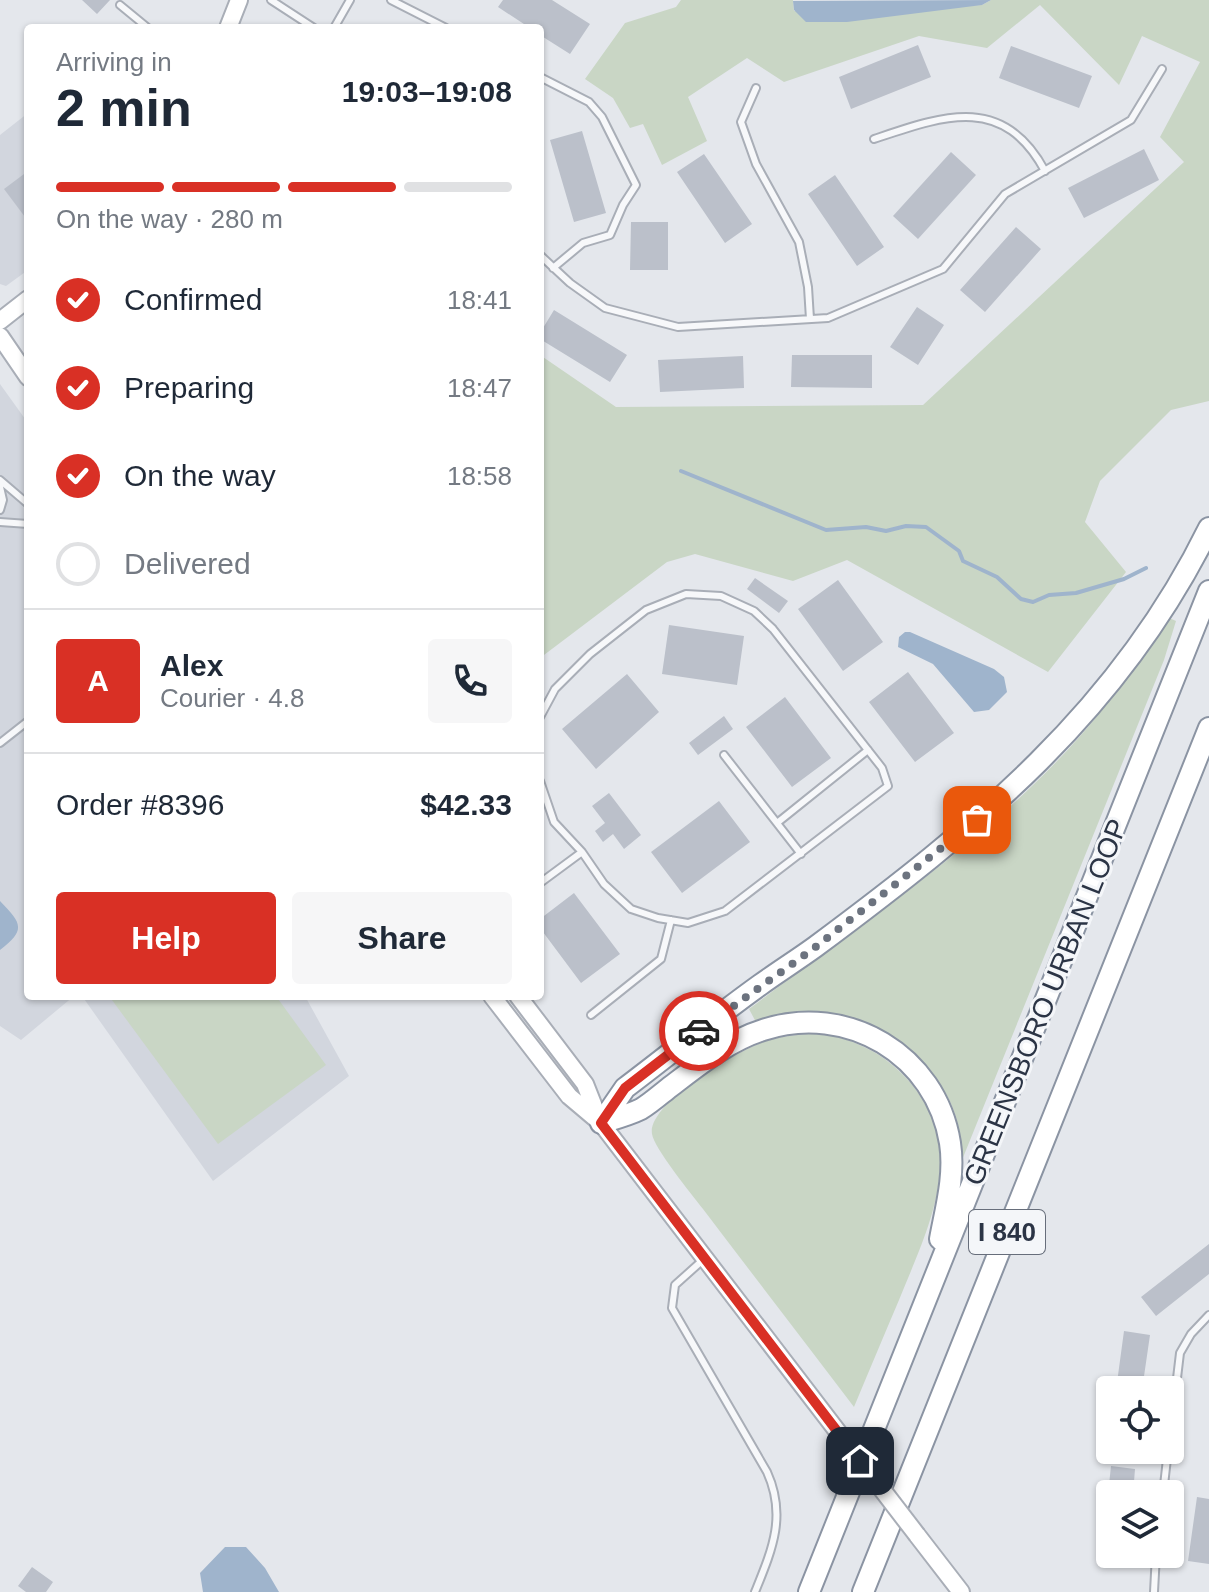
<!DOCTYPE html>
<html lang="en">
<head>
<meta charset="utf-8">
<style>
  :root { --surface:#fff; --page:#f6f6f7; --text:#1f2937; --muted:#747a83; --line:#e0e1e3; --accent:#d93025 }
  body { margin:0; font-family:Helvetica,sans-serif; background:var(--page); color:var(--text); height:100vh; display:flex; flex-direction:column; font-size:30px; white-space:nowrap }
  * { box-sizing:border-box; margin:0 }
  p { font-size:26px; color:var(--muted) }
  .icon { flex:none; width:44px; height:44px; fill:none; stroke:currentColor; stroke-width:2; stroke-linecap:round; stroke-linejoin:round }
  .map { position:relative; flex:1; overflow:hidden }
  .panel { position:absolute; left:24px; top:24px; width:520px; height:976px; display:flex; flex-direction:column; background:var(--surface); border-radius:8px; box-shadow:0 2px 6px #0004 }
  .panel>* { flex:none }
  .controls { position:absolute; left:1096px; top:1376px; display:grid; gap:16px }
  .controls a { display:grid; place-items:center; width:88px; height:88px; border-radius:8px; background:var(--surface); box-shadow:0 2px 6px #0004; font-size:40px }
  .pin { position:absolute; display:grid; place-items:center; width:68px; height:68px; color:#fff; margin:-34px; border-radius:16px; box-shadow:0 4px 12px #0006 }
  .courier { position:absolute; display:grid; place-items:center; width:80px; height:80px; margin:-40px; border:6px solid #d93025; border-radius:50%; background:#fff; color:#222; box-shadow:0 2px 10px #0007 }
  .summary em { font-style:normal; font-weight:600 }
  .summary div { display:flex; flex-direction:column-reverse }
  .summary { display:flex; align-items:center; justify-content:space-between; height:136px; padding:0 32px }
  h1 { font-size:52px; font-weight:600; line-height:60px }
  .bar { display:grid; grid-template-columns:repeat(4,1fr); gap:12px 8px; align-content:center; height:96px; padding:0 32px }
  .bar i { height:10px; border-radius:6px; background:var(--line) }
  .bar .selected { background:var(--accent) }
  .bar p { grid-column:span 4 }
  .line { display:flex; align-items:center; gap:20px; padding:0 32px; border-top:2px solid var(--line) }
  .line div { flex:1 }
  .round { display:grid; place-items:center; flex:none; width:84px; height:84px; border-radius:8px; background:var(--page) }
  ol { padding:0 32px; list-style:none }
  li { display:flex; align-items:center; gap:24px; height:88px }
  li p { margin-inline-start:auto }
  li .icon { padding:8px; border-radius:50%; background:var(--accent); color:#fff; stroke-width:4 }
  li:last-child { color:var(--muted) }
  li i { width:44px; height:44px; border:4px solid var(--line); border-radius:50% }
  .cta { display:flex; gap:16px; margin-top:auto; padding:16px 32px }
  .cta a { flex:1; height:92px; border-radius:8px; background:var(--accent); color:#fff; font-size:32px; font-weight:600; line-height:92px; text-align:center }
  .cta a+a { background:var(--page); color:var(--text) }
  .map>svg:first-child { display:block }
  .built { fill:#d2d6de }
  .green { fill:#c9d6c5 }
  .water { fill:#9fb4cc }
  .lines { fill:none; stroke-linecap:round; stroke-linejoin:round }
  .stream { stroke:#9fb4cc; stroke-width:4 }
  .building { fill:#bbc0ca }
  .lane-casing { stroke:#a9aeb7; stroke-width:10 }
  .secondary-casing { stroke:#a9aeb7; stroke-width:20 }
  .highway-casing { stroke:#8b94a3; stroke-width:24 }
  .lane { stroke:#f7f8fa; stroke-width:6 }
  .secondary { stroke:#fff; stroke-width:16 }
  .highway { stroke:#fff; stroke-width:20 }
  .secondary-bridge-casing { stroke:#a9aeb7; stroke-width:20; stroke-linecap:butt }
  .secondary-bridge { stroke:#fff; stroke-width:16 }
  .done { stroke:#6c737f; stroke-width:8; stroke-dasharray:0 14.4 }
  .route { stroke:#d93025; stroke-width:10 }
  .labels { text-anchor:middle; stroke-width:6; stroke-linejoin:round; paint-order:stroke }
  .shield { fill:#f4f6f9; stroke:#676e7b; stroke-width:2 }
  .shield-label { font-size:26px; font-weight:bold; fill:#2b3445 }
  .street-label { font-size:28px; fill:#2b3445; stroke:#f4f6f9 }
</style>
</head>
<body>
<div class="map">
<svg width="1209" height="1592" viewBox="0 0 1209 1592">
  <rect width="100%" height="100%" fill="#e4e7ec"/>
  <!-- built -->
  <path class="built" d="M28 113V270L6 286 0 284V135Z
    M0 384 28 423V996H74L21 1040 0 1026Z
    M82 996H305L349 1076 213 1181Z"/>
  <!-- green -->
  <path class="green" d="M681 0H793L794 11 982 5 991 0H1209V401L1171 410 1100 481 1085 522 1126 572 1048 672 847 560 793 581 695 554 667 562 540 658V355L616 407 923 405 1184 162 1160 137 1200 62 1142 36 1119 85 1040 5 987 48 919 36 784 82 747 58 688 97 707 141 662 165 643 124 630 128 613 98 585 79 625 23 676 7Z
    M1167 617 1176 621 1164 660 962 1160C960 1146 959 1130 956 1117 942 1067 876 1015 825 1013 804 1013 779 1021 757 1024L749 1009C861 924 988 841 1081 735 1114 698 1140 658 1167 617Z
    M109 996H276L326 1065 218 1144Z
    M820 1033C856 1040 884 1053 909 1081 926 1101 939 1127 940 1153 943 1203 917 1255 899 1300 884 1335 869 1371 854 1407 804 1341 753 1275 703 1209 692 1195 654 1148 652 1134 647 1103 740 1049 766 1041 783 1036 801 1034 820 1033Z"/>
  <!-- water -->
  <path class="water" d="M991 0 982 5 847 22H806L794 10 793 1Z
    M905 632H910L994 669 1004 677 1007 692 989 710 974 712 933 664 898 647 899 637Z
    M0 901C21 923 27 929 0 950Z
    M225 1547H246L265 1568 279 1592H203L200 1573Z"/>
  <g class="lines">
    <!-- stream -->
    <path class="stream" d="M681 471 826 530 866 527 886 531 906 526 926 527 959 551 963 561 997 577 1021 599 1033 602 1049 595 1076 593 1124 579 1146 568"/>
  </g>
  <!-- building -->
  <path class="building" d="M82 0H110L97 14Z
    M503 0H552L590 24 570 54 540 35V28H530L498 7Z
    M918 45 931 77 851 109 839 77Z
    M1011 46 1092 76 1079 108 999 78Z
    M582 131 606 213 574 222 550 140Z
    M1144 149 1159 180 1084 218 1068 188Z
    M951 152 976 175 918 239 893 216Z
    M704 154 752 224 725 243 677 172Z
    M28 171V221L4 189Z
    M835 175 884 247 857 266 808 194Z
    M631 222H668V270H630Z
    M1016 227 1041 249 985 312 960 290Z
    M917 307 944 325 918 365 890 347Z
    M554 310 627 355 610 382 540 339V333Z
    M792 355H872V388L791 387Z
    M743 356 744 388 660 392 658 360Z
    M755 578 788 601 779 613 747 589Z
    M838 580 883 642 843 671 798 609Z
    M669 625 744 636 737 685 662 674Z
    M908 672 954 733 915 762 869 702Z
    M627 674 659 712 596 769 562 729Z
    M785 697 831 758 792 787 746 727Z
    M724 716 733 729 698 755 689 743Z
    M609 793 641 835 624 849 613 834 603 842 595 831 605 823 592 806Z
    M719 801 750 842 682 893 651 852Z
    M574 893 620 954 581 983 540 928V919Z
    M1209 1244V1274L1156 1316 1141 1297Z
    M1124 1331 1150 1335 1142 1390H1116Z
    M1111 1466 1135 1469 1133 1494H1108Z
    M1197 1497 1209 1499V1564L1188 1561Z
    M32 1567 53 1582 46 1592H26L18 1586Z"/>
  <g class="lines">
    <defs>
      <path id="lane" d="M271 0 314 28
        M391 0 446 28
        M120 5 148 28
        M334 28 350 0
        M540 77 589 102 602 117 636 185 623 205 610 235 583 243 553 268
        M756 88 741 122 756 164 799 242 808 287 810 319
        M874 139C943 116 1003 93 1045 171
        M540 255 570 283 605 308 678 327 828 318 943 269 1005 194 1131 120 1162 69
        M0 480 28 504
        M0 487 3 500 0 510
        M0 522 28 524
        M540 717 555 689 590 654 646 610 686 594 721 596 754 611 773 629 882 768 888 786 725 911 688 923 658 918 631 909 604 884 582 852 554 822 540 781
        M0 743 28 721
        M724 755 801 854
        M777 823 868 750
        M540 883 582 852
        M591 1015 661 959 671 920
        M704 1259 675 1285 672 1308 767 1472C787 1516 772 1550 755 1592
        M1170 1437 1180 1353 1191 1334 1209 1315
        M1163 1494 1168 1450
        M1154 1592 1156 1554"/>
      <path id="secondary" d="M228 28 239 0
        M0 321 28 299
        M0 336 28 377
        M492 996 569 1096 601 1123 841 1436
        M518 996 585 1084 600 1122
        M917 1535 961 1592"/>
      <path id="highway" d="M601 1123 625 1088C670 1054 714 1018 760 985 778 972 797 960 815 947 975 828 1119 712 1209 528
        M601 1123C614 1119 629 1115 641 1109 651 1103 661 1094 670 1087 699 1065 728 1041 763 1030 847 1002 936 1055 950 1143 955 1175 946 1207 940 1239
        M809 1592 1209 591
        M863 1592 1209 728"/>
    </defs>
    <!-- lane casing -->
    <use href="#lane" class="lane-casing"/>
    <!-- secondary casing -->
    <use href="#secondary" class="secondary-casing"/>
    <!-- highway casing -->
    <use href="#highway" class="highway-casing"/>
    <!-- lane -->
    <use href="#lane" class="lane"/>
    <!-- secondary -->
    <use href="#secondary" class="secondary"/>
    <!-- highway -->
    <use href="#highway" class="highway"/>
    <defs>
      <path id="secondary-bridge" d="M841 1436 917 1535"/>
    </defs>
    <!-- secondary-bridge casing -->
    <use href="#secondary-bridge" class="secondary-bridge-casing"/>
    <!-- secondary-bridge -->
    <use href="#secondary-bridge" class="secondary-bridge"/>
  </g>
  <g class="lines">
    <!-- done -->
    <path class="done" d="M699 1031 813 949 977 820"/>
    <!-- route -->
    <path class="route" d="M699 1031 625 1088 601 1123 860 1461"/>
  </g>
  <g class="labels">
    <!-- shield labels -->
    <rect class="shield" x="969" y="1210" width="76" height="44" rx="6"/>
    <g class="shield-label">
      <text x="1007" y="1241">I 840</text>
    </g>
    <!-- street labels -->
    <g class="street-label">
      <text transform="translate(1045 1002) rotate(-68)" y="10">GREENSBORO URBAN LOOP</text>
    </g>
  </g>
</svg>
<div class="controls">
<a><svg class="icon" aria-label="locate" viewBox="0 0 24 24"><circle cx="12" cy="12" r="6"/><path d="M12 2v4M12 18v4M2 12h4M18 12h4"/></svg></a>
<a><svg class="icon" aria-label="layers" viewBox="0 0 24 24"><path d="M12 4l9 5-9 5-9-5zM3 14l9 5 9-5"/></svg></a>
</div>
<div class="pin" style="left:977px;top:820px;background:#ea580c"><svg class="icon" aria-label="bag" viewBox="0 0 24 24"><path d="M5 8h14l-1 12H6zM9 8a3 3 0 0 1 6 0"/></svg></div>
<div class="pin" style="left:860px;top:1461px;background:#1f2937"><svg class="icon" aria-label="home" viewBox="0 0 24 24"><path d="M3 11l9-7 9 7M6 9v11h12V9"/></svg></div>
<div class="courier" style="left:699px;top:1031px"><svg class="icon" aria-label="car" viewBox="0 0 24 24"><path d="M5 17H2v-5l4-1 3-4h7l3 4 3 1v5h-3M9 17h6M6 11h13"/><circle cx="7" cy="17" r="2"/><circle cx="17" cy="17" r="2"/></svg></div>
<section class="panel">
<div class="summary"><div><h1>2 min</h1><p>Arriving in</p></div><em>19:03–19:08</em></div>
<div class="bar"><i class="selected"></i><i class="selected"></i><i class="selected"></i><i></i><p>On the way · 280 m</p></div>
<ol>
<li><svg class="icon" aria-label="check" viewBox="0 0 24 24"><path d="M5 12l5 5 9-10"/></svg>Confirmed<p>18:41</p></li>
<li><svg class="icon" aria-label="check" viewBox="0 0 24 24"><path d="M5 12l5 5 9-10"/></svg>Preparing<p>18:47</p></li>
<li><svg class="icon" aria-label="check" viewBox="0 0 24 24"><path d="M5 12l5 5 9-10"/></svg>On the way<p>18:58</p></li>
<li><i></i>Delivered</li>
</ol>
<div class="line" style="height:144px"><b class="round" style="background:var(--accent);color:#fff">A</b><div><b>Alex</b><p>Courier · 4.8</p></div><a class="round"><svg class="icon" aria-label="phone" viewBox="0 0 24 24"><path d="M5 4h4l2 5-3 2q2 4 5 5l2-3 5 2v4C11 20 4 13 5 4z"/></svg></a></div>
<div class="line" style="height:104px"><div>Order #8396</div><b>$42.33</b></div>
<div class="cta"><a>Help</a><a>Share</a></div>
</section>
</div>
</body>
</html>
